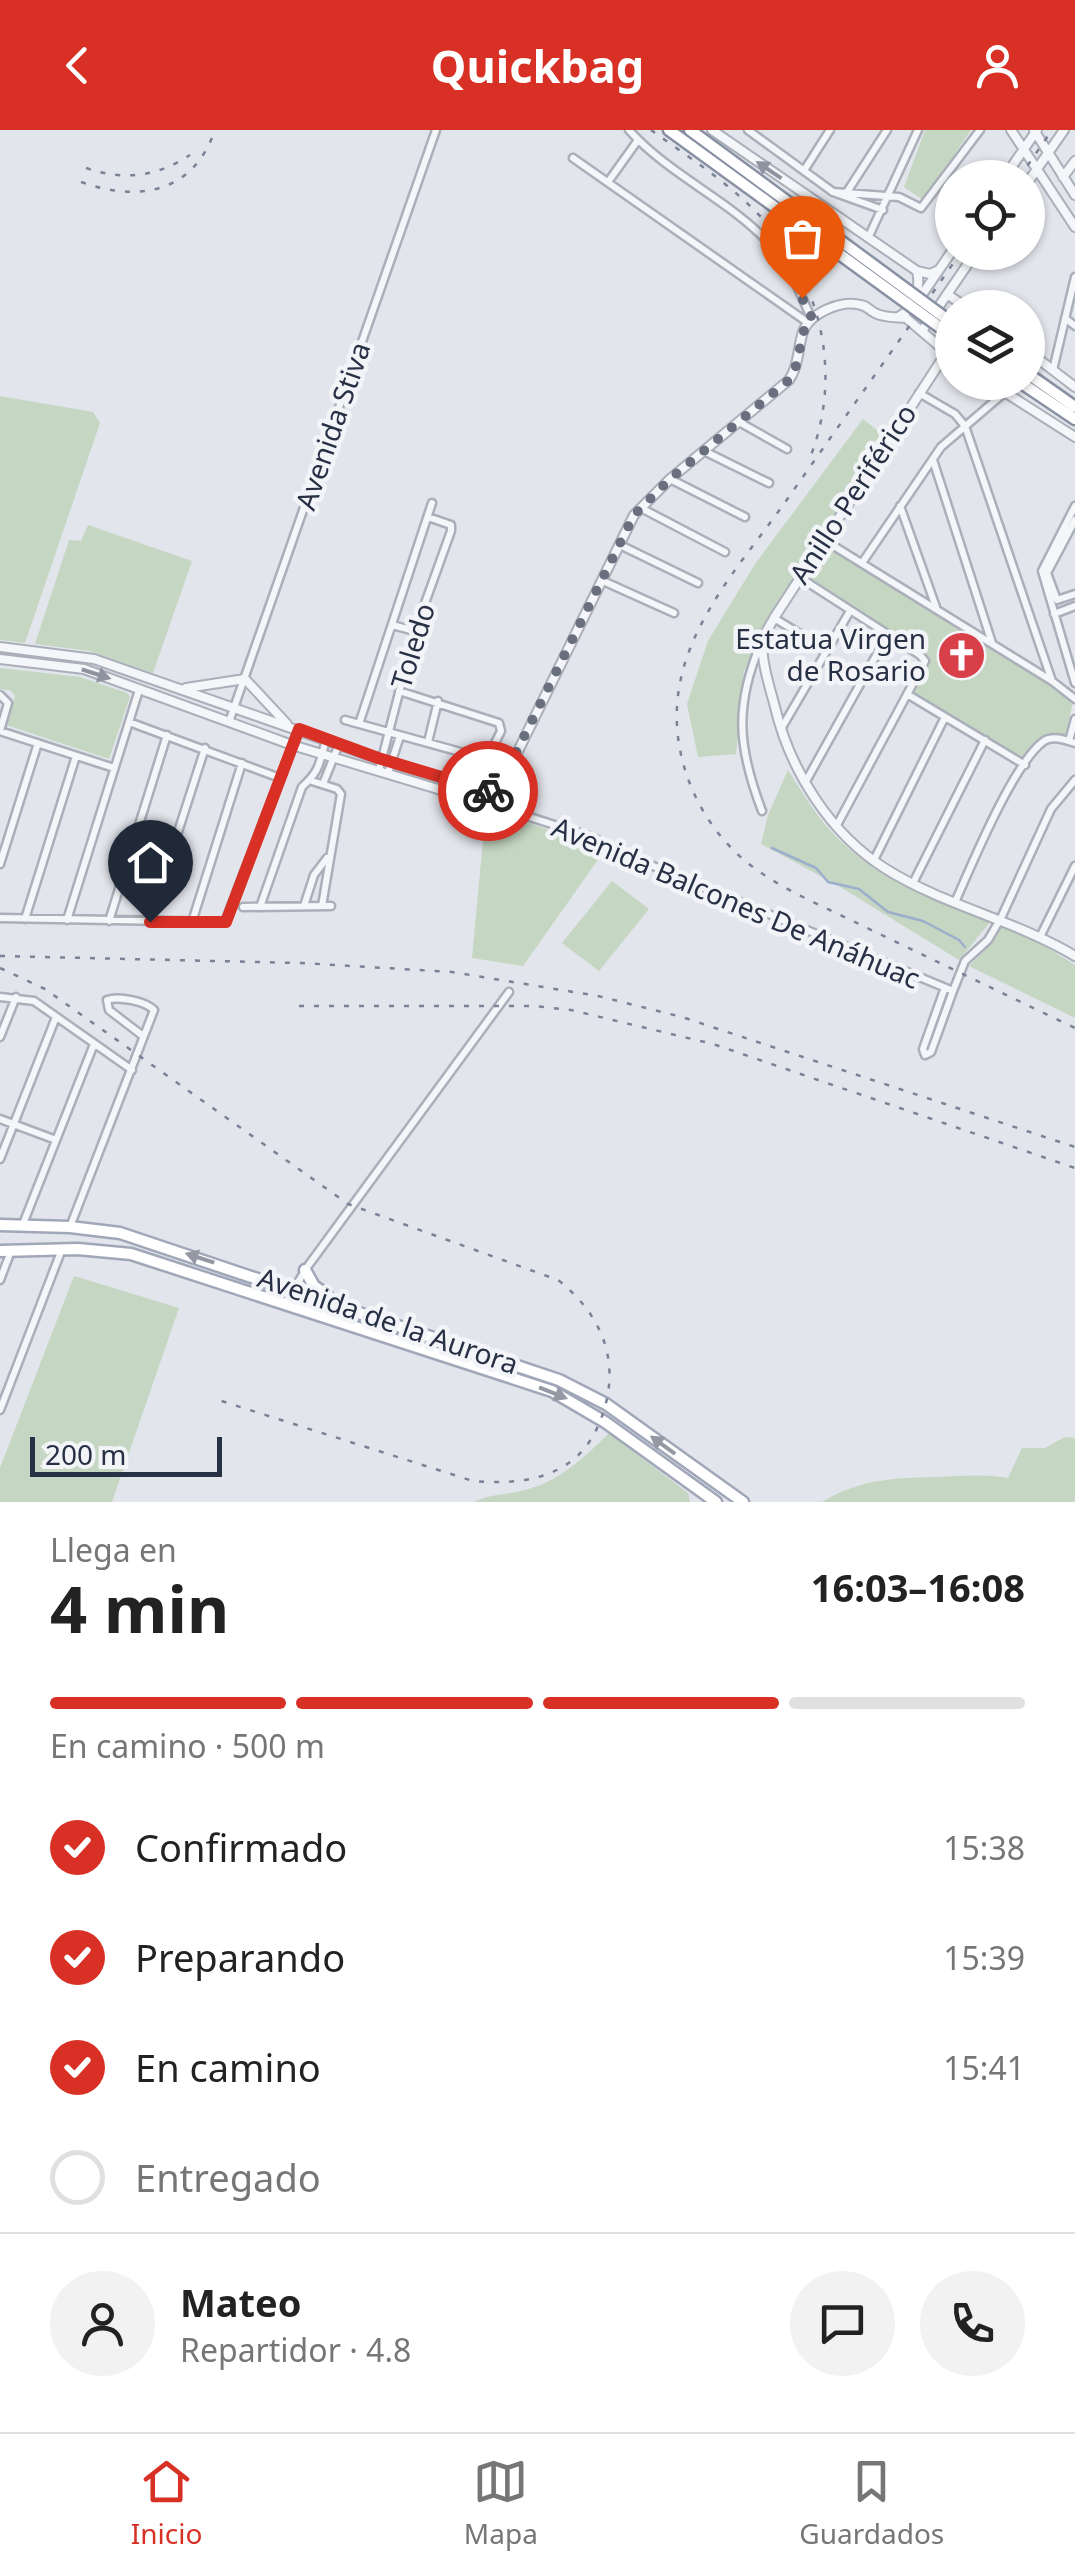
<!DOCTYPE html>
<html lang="es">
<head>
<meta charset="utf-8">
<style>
  :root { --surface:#fff; --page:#f2f2f2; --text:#222; --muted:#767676; --line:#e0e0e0; --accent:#d93025 }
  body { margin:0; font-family:"Noto Sans",sans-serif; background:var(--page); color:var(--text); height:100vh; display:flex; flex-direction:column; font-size:38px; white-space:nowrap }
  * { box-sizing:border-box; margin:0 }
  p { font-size:32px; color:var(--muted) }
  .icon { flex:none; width:55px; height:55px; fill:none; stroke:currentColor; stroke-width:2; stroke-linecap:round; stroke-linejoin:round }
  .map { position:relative; height:1372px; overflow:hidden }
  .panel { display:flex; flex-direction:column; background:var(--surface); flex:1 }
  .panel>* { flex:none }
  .fabs { position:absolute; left:935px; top:30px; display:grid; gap:20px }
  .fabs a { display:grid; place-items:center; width:110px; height:110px; border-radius:50%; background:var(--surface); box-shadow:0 2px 8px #0004; font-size:50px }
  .scale { position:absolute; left:30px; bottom:25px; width:192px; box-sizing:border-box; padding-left:10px; border:5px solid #283045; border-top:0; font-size:28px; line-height:35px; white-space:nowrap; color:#283045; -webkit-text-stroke:8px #f2f4f8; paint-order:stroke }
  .pin { position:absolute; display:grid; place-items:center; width:85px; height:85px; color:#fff; margin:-102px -42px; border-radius:50% 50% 50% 0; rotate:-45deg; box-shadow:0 0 10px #0007 }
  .pin .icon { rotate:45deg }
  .courier { position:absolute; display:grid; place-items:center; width:100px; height:100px; margin:-50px; border:8px solid #d93025; border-radius:50%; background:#fff; color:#222; box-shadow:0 2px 12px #0007 }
  .head em { font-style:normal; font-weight:700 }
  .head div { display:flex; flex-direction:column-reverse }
  .head { display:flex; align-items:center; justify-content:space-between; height:170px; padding:0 50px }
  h1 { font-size:65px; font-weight:700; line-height:75px }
  .bar { display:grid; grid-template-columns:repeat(4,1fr); gap:15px 10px; align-content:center; height:120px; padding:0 50px }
  .bar i { height:12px; border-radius:8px; background:var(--line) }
  .bar .active { background:var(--accent) }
  .bar p { grid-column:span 4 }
  .line { display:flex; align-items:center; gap:25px; padding:0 50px; border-top:2px solid var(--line) }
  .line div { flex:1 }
  .round { display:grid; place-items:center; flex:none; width:105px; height:105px; border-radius:52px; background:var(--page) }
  ol { padding:0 50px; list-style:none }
  li { display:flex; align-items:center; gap:30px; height:110px }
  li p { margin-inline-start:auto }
  li .icon { padding:10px; border-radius:50%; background:var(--accent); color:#fff; stroke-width:4 }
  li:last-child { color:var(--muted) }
  li i { width:55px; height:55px; border:5px solid var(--line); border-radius:50% }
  header { display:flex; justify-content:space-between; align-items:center; height:130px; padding:0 50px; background:var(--accent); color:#fff; font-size:45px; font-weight:700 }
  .menu { display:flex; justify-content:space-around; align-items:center; height:140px; border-top:2px solid var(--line); background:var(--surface); font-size:28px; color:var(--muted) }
  .menu a { display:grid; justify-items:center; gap:5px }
  .menu .active { color:var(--accent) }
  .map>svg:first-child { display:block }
  .green { fill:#c5d6c2 }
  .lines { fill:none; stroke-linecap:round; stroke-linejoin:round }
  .stream { stroke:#9bafcd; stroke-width:2.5 }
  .minor-casing { stroke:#aaafb9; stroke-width:11 }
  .tertiary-casing { stroke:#aaafb9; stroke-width:12 }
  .primary-casing { stroke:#a0a7b8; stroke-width:15 }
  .trunk-casing { stroke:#8890a3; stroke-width:15 }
  .minor { stroke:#f5f6f9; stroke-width:6 }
  .tertiary { stroke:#f5f6f9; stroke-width:8 }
  .primary { stroke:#fff; stroke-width:10 }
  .trunk { stroke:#fff; stroke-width:10 }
  .rail { stroke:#7a8296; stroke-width:2.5; stroke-dasharray:5 10; stroke-linecap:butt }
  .trunk-bridge-casing { stroke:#8890a3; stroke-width:15; stroke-linecap:butt }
  .trunk-bridge { stroke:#fff; stroke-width:10 }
  .oneway { fill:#8e939f }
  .oneway2 { fill:#9498a2 }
  .done { stroke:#696f7f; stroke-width:10; stroke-dasharray:0 18 }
  .route { stroke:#d93025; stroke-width:12 }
  .labels { text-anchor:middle; stroke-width:9; stroke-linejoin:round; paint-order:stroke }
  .street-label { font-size:28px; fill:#283045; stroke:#f2f4f8 }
  .poi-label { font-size:28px; fill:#283045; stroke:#f2f4f8; text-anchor:end }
</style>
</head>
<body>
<header><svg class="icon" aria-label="back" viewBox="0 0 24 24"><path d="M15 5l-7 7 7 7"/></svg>Quickbag<svg class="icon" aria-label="person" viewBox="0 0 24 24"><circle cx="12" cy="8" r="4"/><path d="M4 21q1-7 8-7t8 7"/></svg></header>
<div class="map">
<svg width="1075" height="1372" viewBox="0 0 1075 1372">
  <rect width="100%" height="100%" fill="#e2e5eb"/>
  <!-- green -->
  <path class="green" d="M925 0H971L923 70 904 57Z
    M0 266 93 282 100 293 25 513 0 510Z
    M863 289 884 306 772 482 744 541 736 624 698 627 687 574 708 511 755 434Z
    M88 395 192 431 153 543 90 521 35 514 69 410 81 411Z
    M824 415 1066 563 1073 572 1065 606 1043 607 1024 632 912 562 928 528 805 445Z
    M0 538 80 547 127 563 130 567 109 629 6 595 15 566 10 560 0 559Z
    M788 640C801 660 813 681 829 699 871 747 934 767 991 791L959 830 837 755 761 714 768 685Z
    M486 678 598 717 602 724 523 836 472 828Z
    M612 751 649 779 599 841 562 813Z
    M1001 794 1032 808 1075 835V888L969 836 984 821Z
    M74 1146 179 1178 112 1372H0V1338Z
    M609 1303 688 1363 690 1372H474C489 1364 505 1365 521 1361 558 1353 583 1329 609 1303Z
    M1065 1307 1075 1308V1372H822C860 1349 894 1348 937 1347 962 1346 983 1344 1008 1348L1022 1318H1045Z"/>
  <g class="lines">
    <!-- stream -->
    <path class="stream" d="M772 718 816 738 828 752 859 759 888 782 923 791 959 810 965 817"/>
    <defs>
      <path id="minor" d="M629 0C669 45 728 69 769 113 789 134 800 162 811 188
        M748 0 833 62 883 80
        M573 28 807 192
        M805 39 830 0
        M608 52 638 10
        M833 62 899 67 921 78 980 0
        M847 62 887 0
        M869 106 918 0
        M1065 188 1075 196
        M1053 240 1075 147
        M919 263 955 284 965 296 1052 551
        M739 292 787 319
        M704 321 769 353
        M933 330 992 513
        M670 349 745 387
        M900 376 936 477
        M1075 376 1042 441 1075 553
        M641 378 725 422
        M1075 390 1047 443 1057 470 1075 464
        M824 410 1052 551 1075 569
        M620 415 698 453
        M862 433 941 317 1004 263
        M799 447 920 525 925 531 837 695
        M603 451 674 483
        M1054 484 1075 476
        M774 488 826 520
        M392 495 415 501
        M761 513C734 576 738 618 762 681
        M399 561 499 593 501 601 487 629
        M907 564 1025 635
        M0 565 8 573 0 601
        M345 590 500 633
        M129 592 280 648
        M229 592 436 0
        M359 594 432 373
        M781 599 850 481
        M0 601 114 638
        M1069 611 1075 589
        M428 612 438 571
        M379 640 415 501 451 401V395L428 387
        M388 643 400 606
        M312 651 337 659 341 664 322 776
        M805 653 888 504
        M323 654 339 614
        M493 668 508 680 592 707 622 723 953 861 965 831 988 810 1001 788 1051 679 1075 650
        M874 730 945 587
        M0 734 38 613
        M913 753 985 610
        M956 770C972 734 1014 632 1044 611 1053 605 1066 610 1075 613
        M304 776 314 745 327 728
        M243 777 331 776
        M260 777 302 657C320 641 319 634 326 610
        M0 788 225 792 299 599
        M25 789 76 626
        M67 790 139 560
        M109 791 167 605
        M149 792 205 618
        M192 792 242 633
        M1041 805 1075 736
        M944 860 923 919 925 925 931 922 953 861
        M0 867 34 871 132 940
        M0 907 16 867
        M0 989 56 1010
        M0 1029 56 887
        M23 1094 94 914
        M70 1097 154 880C145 871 119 866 107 870L109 880 143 906
        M0 1150 11 1121
        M286 1172 308 1136 509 862
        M0 1280 62 1119"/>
      <path id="tertiary" d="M712 0 917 141 930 144 939 140
        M1011 0 1075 97
        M1034 0 1075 65
        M1063 47 1075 31
        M1004 48 1037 0
        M1028 52 1064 0
        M947 164 967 178
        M917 172 952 121
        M898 187C915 179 921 158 917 141
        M906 188 952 227
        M922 201 976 122
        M1028 221 1075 257
        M946 223 774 488C771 494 765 502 763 509 760 528 770 558 775 577 790 640 830 704 886 739 945 776 1015 790 1075 826
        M989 252 1075 307
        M0 517 94 529 382 630 482 662 501 660
        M0 529 84 539 292 615 481 672 494 670 634 385 670 349 789 250C798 237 798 220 802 205 807 184 841 169 861 175 867 176 869 180 875 183 884 188 896 187 906 188
        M186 558 245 549 287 594"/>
      <path id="primary" d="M0 1095 70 1097 120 1103 559 1250 606 1274 743 1372
        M0 1121 78 1119 131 1124 552 1261 605 1292 716 1372
        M305 1140 314 1156 327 1165"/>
      <path id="trunk" d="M669 0 812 104
        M690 0 823 98
        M1028 244 1075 277
        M1020 252 1075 289"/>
    </defs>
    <!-- minor casing -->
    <use href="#minor" class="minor-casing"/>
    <!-- tertiary casing -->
    <use href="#tertiary" class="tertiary-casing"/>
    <!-- primary casing -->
    <use href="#primary" class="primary-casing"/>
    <!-- trunk casing -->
    <use href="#trunk" class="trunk-casing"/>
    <!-- minor -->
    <use href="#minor" class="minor"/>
    <!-- tertiary -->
    <use href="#tertiary" class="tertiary"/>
    <!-- primary -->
    <use href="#primary" class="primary"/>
    <!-- trunk -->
    <use href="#trunk" class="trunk"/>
    <!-- rail -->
    <path class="rail" d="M651 0C691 29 737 58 769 96 823 159 841 247 811 325
      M86 38C124 51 156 47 190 25
      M1019 48 1052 0
      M81 52C138 72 193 64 215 0
      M961 122C903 206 844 288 786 371 747 426 693 485 680 553 667 618 694 687 744 730 779 759 823 776 863 796 934 830 1004 864 1075 898
      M0 826 301 833 452 842 598 866 682 887 1075 1017
      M0 838 45 859 348 1074 558 1150C600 1183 620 1228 604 1280 598 1300 587 1320 570 1332 543 1352 506 1354 473 1351L212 1268
      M299 876H534L571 880 713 914 1075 1038"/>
    <defs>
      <path id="trunk-bridge" d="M823 98 952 193
        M812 104 952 206"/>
    </defs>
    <!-- trunk-bridge casing -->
    <use href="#trunk-bridge" class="trunk-bridge-casing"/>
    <!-- trunk-bridge -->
    <use href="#trunk-bridge" class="trunk-bridge"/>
  </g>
  <!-- one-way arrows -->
  <defs><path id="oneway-solid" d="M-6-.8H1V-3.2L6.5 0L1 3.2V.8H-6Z" transform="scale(2.5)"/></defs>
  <g class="oneway">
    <use href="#oneway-solid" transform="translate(769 40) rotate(-146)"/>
    <use href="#oneway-solid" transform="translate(96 544) rotate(18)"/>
  </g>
  <g class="oneway2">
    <use href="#oneway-solid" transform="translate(200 1128) rotate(-162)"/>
    <use href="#oneway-solid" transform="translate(553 1263) rotate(22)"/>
    <use href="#oneway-solid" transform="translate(663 1315) rotate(-144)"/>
  </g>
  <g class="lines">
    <!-- done -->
    <path class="done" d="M488 661 501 660 510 635 634 385 670 349 789 250 795 240 805 196 812 188 802 168"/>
    <!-- route -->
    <path class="route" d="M150 792H226L299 599 378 628 488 661"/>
  </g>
  <!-- icons -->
  <defs>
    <symbol id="church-disc" viewBox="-11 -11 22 22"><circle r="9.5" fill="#d83f48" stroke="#f2f4f8"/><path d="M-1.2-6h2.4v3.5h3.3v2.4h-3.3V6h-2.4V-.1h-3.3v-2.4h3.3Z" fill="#fff"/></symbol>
  </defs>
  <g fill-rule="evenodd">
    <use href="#church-disc" x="934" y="498" width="55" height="55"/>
  </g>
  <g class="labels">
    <!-- street labels -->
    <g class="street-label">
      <text transform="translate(333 296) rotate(-71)" y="10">Avenida Stiva</text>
      <text transform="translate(853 364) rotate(-57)" y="10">Anillo Periférico</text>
      <text transform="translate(413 516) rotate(-73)" y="10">Toledo</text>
      <text transform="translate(736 773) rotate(23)" y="10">Avenida Balcones De Anáhuac</text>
      <text transform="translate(388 1191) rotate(19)" y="10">Avenida de la Aurora</text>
    </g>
    <!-- poi labels -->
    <g class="poi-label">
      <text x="926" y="519">Estatua Virgen<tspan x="926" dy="32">de Rosario</tspan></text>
    </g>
  </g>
</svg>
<div class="fabs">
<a><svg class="icon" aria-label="locate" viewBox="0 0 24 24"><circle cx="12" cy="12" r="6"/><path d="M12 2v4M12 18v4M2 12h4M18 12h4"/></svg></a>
<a><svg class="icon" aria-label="layers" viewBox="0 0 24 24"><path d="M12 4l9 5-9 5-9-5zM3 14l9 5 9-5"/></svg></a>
</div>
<div class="scale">200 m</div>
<div class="pin" style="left:802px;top:168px;background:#ea580c"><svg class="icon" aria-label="bag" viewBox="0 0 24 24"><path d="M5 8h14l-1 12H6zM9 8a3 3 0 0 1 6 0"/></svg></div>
<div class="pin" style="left:150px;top:792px;background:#1f2937"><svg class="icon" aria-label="home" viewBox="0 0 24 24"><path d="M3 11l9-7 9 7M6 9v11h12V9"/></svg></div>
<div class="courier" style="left:488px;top:661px"><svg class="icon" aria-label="bike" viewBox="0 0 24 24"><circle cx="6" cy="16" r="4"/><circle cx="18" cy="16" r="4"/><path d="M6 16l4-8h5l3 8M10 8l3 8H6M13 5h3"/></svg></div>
</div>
<section class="panel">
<div class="head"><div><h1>4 min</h1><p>Llega en</p></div><em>16:03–16:08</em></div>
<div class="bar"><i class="active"></i><i class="active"></i><i class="active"></i><i></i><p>En camino · 500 m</p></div>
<ol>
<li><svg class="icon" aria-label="check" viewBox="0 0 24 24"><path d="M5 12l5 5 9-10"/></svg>Confirmado<p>15:38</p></li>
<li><svg class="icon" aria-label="check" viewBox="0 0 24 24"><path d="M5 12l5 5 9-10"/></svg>Preparando<p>15:39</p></li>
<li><svg class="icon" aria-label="check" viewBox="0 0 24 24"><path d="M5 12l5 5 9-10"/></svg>En camino<p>15:41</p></li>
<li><i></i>Entregado</li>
</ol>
<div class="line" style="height:180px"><a class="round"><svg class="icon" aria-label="person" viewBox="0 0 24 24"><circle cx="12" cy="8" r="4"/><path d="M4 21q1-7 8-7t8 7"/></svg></a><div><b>Mateo</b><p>Repartidor · 4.8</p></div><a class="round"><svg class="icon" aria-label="chat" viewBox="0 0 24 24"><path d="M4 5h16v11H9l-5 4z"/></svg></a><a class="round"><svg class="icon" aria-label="phone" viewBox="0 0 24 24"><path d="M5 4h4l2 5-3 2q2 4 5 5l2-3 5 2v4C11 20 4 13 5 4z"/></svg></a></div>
</section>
<nav class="menu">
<a class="active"><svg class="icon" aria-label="home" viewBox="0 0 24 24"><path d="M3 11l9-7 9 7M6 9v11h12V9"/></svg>Inicio</a>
<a><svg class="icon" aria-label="map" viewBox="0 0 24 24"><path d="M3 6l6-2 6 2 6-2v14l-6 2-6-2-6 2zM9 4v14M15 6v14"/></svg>Mapa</a>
<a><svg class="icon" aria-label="saved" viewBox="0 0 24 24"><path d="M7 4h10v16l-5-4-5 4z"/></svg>Guardados</a>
</nav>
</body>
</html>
